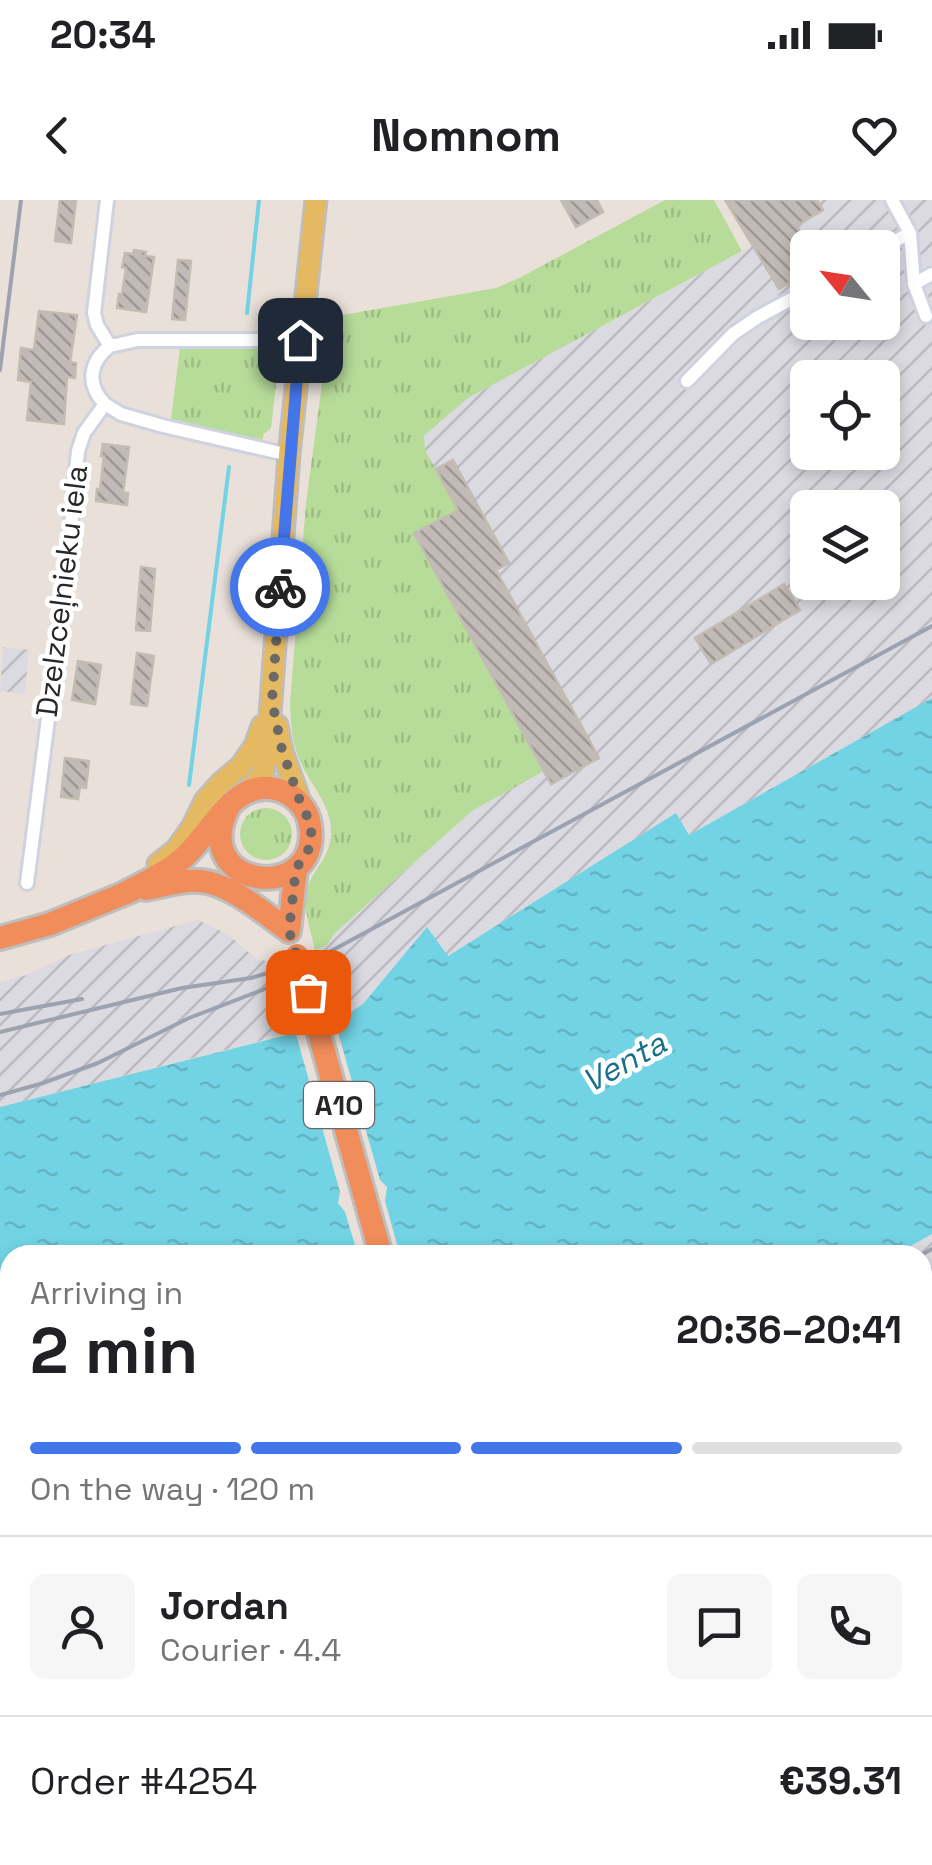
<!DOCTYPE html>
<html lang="en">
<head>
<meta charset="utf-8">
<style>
  :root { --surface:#fff; --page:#f6f6f6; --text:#202124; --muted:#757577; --line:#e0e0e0; --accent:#4375eb }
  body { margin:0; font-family:"Space Grotesk",sans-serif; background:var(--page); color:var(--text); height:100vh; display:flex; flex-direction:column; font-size:38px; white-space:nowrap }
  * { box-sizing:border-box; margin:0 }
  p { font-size:32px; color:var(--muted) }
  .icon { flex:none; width:55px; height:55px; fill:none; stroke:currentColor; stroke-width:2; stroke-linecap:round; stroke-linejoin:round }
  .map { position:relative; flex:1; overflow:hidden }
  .panel { position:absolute; left:0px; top:1045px; width:932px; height:620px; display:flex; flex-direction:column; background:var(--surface); border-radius:30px 30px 0 0; box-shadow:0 5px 15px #0003 }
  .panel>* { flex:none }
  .needle { width:65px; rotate:300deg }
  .buttons { position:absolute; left:790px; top:30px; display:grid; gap:20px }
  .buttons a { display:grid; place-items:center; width:110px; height:110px; border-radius:15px; background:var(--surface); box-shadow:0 5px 15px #0003; font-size:50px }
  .pin { position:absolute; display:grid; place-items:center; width:85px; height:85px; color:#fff; margin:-42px; border-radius:20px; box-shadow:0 5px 15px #0006 }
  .courier { position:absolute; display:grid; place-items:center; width:100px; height:100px; margin:-50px; border:8px solid #4375eb; border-radius:50%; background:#fff; color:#222; box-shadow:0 2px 12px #0007 }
  .overview em { font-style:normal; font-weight:600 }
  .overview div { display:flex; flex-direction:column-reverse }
  .overview { display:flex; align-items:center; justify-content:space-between; height:170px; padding:0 30px }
  h1 { font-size:65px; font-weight:600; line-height:75px }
  .bar { display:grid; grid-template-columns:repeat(4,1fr); gap:15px 10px; align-content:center; height:120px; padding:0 30px }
  .bar i { height:12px; border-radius:8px; background:var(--line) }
  .bar .selected { background:var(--accent) }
  .bar p { grid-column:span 4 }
  .line { display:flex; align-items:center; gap:25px; padding:0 30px; border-top:2px solid var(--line) }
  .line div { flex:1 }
  .round { display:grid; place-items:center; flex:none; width:105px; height:105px; border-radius:15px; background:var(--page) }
  .status { display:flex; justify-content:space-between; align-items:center; height:70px; padding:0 50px; background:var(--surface); direction:ltr }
  .status svg { height:28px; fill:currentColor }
  header { display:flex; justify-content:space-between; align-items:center; height:130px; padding:0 30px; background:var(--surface); font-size:45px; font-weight:600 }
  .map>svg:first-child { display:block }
  .industrial { fill:url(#industrial-furrows); fill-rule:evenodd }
  .grass { fill:url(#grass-tufts) }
  .park { fill:#b7dc99 }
  .water { fill:url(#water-ripples) }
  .pier { fill:#e9e0d9 }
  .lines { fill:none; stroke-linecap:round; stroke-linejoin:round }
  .stream { stroke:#72d3e4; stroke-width:4 }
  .building { fill:url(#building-back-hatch); stroke:#c3bcb3; stroke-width:2.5 }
  .street-casing { stroke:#cfd3df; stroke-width:18 }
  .primary-casing { stroke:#bebebe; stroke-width:25 }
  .highway-casing { stroke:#bebebe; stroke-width:28 }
  .street { stroke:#fff; stroke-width:12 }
  .primary { stroke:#e5b862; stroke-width:20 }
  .highway { stroke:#f18c5b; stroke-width:22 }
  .rail { stroke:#9da2b0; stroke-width:4 }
  .highway-bridge-casing { stroke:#bebebe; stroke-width:28; stroke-linecap:butt }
  .highway-bridge { stroke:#f18c5b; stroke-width:22 }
  .done { stroke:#6b6865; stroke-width:10; stroke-dasharray:0 18 }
  .route { stroke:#4375eb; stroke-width:12 }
  .labels { text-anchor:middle; stroke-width:9; stroke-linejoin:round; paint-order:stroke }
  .shield { fill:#fff; stroke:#686868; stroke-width:2.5 }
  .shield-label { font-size:28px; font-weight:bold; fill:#272727 }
  .street-label { font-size:30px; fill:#272727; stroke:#fff }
  .water-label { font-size:32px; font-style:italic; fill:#17708b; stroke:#fff }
</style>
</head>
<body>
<div class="status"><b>20:34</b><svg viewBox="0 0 49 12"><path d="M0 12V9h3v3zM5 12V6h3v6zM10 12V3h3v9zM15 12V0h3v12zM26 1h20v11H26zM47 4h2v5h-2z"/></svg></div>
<header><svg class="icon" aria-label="back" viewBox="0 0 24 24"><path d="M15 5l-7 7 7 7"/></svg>Nomnom<svg class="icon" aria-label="heart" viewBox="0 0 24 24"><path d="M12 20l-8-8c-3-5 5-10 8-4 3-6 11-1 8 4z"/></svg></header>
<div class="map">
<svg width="932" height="1665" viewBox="0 0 932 1665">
  <defs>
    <pattern id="industrial-furrows" width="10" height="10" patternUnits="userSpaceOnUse" patternTransform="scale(2.5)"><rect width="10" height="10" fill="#dbdae1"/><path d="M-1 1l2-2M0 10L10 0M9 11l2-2" fill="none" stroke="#bcbbc1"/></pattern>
    <pattern id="grass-tufts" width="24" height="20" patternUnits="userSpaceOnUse" patternTransform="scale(2.5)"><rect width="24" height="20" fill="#b7dc99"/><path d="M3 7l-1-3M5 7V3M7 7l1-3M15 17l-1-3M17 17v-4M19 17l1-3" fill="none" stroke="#9dbd84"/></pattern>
    <pattern id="water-ripples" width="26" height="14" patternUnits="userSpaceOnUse" patternTransform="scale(2.5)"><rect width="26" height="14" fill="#72d3e4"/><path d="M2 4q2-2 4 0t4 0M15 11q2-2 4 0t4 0" fill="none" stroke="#63b5c4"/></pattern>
    <pattern id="building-back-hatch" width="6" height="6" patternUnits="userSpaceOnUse" patternTransform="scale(2.5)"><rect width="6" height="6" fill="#c1bab6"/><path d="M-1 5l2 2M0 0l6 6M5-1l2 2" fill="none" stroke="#9d9794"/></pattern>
  </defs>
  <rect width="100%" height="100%" fill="#e9e0d9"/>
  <!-- industrial -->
  <path class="industrial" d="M725 0H932V498L689 635 676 613 447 756 427 728 363 804 335 823 315 750 327 744 335 733 472 611 543 571 414 333 425 250 424 236 468 198 752 46ZM808 48H882V122H808ZM808 178H882V252H808ZM808 308H882V382H808Z
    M3 447 29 450 25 494 0 491Z
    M198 720 229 735 256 759 271 762 279 760 295 832 0 907V782L27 775 69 755Z
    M932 1034V1401L922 1390V1055H894Z"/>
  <!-- grass -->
  <path class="grass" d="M665 0H714L742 51 468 198 424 236 425 250 458 310 415 334 544 571 472 611 335 733 327 745 315 750C311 732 302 706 307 689 313 668 330 660 331 633 332 603 307 582 298 556 291 538 291 521 290 503L306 303 331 117 496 88 519 78Z
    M180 147 269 149V155L275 159 278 167 271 228 264 234 262 241 171 219Z
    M240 634a26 26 0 1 1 52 0a26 26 0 1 1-52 0Z
    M494 1655H774L775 1665H462Z"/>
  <!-- park -->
  <path class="park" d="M10 1452V1655H333L321 1665H30L21 1658 17 1663 0 1652V1455Z"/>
  <!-- water -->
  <path class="water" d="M932 498V1034L894 1055H10V1343L6 1334 0 1332V907L335 823 363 804 427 727 448 756 676 613 689 635Z"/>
  <!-- pier -->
  <path class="pier" d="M334 818 380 980 387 987 385 1001 400 1055H358L345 1012 338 1003 340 992 294 827Z"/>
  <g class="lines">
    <!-- stream -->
    <path class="stream" d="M247 113 259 0
      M189 585 229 267
      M922 1450 932 1460"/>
  </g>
  <!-- building -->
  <path class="building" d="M60 0H76L71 43 55 41Z
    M561 0H597L603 12 576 27Z
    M725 0H817L823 10 796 26 808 44V71L779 89Z
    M134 50 146 52 145 56 154 57 146 112 117 108 119 94H122L126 68 122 67 125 53 133 54Z
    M178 60 191 61 185 120 172 119Z
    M39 111 77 115 70 162 76 163 75 178 67 177 64 224 27 220 31 182 18 180 21 148 34 150Z
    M103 244 129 247 123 293H128L127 305 96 301 97 289 100 290 104 256H101Z
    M453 260 509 363 496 370 599 558 551 584 414 333 458 310 436 269Z
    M141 367 155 369 150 431 136 430Z
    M784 384 800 410 711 464 695 438Z
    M137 453 154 456 147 506 131 504Z
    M78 461 101 465 95 504 72 500Z
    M65 558 89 561 86 588 80 587 78 599 61 597Z"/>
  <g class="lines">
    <defs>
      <path id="street" d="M892 0 910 33 914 84 926 116
        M882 48 910 33
        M914 84 932 74
        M110 146 138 140H300
        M687 181 733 134 758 117 808 90
        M105 204 121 214 163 226 289 255
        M27 683 66 378 78 251 84 233 105 204C86 185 89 162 110 146L97 125 94 113 107 0
        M803 1665 807 1655"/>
      <path id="primary" d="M277 525 282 551 301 604
        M247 591 263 574 268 542 289 255 316 0
        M158 664 177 649 193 626 205 601 220 584 241 566 255 546 262 526
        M922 1654 932 1657"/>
      <path id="highway" d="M146 689C163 686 182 679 200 681 230 683 265 714 289 731
        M123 694C143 683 165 674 182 659 212 634 235 573 282 591 297 597 308 610 310 625 323 705 184 691 230 604
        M289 731 296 668
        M0 738 50 724 133 690
        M369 1665 382 1655"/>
    </defs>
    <!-- street casing -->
    <use href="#street" class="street-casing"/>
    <!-- primary casing -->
    <use href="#primary" class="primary-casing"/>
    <!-- highway casing -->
    <use href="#highway" class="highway-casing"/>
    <!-- street -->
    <use href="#street" class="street"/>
    <!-- primary -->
    <use href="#primary" class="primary"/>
    <!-- highway -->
    <use href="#highway" class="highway"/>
    <!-- rail -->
    <path class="rail" d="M0 170 21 0
      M0 814 82 799
      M0 832 182 788 251 778 320 757 932 426
      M0 895 40 884 98 863 189 818 278 784
      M921 1055 932 1049
      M922 1346 932 1349
      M0 1404 10 1401
      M922 1424 932 1434"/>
    <defs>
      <path id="highway-bridge" d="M297 755 381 1055"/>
    </defs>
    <!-- highway-bridge casing -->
    <use href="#highway-bridge" class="highway-bridge-casing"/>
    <!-- highway-bridge -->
    <use href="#highway-bridge" class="highway-bridge"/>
  </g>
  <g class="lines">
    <!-- done -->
    <path class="done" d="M280 387 272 501 282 550 301 604 309 620 312 637 307 654 296 668 289 731 308 792"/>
    <!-- route -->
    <path class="route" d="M280 387 300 140"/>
  </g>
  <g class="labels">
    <!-- shield labels -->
    <rect class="shield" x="304" y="882" width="70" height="46" rx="8"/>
    <g class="shield-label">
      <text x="339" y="915">A10</text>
    </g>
    <!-- street labels -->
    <g class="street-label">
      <text transform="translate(62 391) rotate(-83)" y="10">Dzelzceļnieku iela</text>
    </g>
    <!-- water labels -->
    <g class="water-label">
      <text transform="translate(624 862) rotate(-29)" y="11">Venta</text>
    </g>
  </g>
</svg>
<div class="buttons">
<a><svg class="needle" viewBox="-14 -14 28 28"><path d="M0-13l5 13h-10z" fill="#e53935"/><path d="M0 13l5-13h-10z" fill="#757577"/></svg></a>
<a><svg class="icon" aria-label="locate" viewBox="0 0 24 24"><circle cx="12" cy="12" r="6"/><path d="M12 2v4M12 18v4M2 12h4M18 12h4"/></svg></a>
<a><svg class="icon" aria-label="layers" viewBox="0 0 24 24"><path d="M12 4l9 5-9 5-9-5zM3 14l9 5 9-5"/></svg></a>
</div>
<div class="pin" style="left:308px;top:792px;background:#ea580c"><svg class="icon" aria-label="bag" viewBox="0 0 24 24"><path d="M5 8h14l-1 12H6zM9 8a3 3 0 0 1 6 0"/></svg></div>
<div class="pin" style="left:300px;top:140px;background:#1f2937"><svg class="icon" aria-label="home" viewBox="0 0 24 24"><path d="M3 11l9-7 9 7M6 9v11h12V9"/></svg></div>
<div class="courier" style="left:280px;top:387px"><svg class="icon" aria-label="bike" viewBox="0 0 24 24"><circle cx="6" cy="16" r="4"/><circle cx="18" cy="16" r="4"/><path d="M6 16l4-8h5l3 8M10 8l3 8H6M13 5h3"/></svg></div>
<section class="panel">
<div class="overview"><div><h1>2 min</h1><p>Arriving in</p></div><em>20:36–20:41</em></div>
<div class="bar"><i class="selected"></i><i class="selected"></i><i class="selected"></i><i></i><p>On the way · 120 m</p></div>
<div class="line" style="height:180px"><a class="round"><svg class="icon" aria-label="person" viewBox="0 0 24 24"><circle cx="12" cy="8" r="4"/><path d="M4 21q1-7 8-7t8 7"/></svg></a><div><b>Jordan</b><p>Courier · 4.4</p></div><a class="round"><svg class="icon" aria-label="chat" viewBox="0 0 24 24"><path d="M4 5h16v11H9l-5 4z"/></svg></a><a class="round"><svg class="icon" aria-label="phone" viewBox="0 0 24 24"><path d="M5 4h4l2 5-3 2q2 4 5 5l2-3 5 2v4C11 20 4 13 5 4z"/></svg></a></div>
<div class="line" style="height:130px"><div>Order #4254</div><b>€39.31</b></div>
</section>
</div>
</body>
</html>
